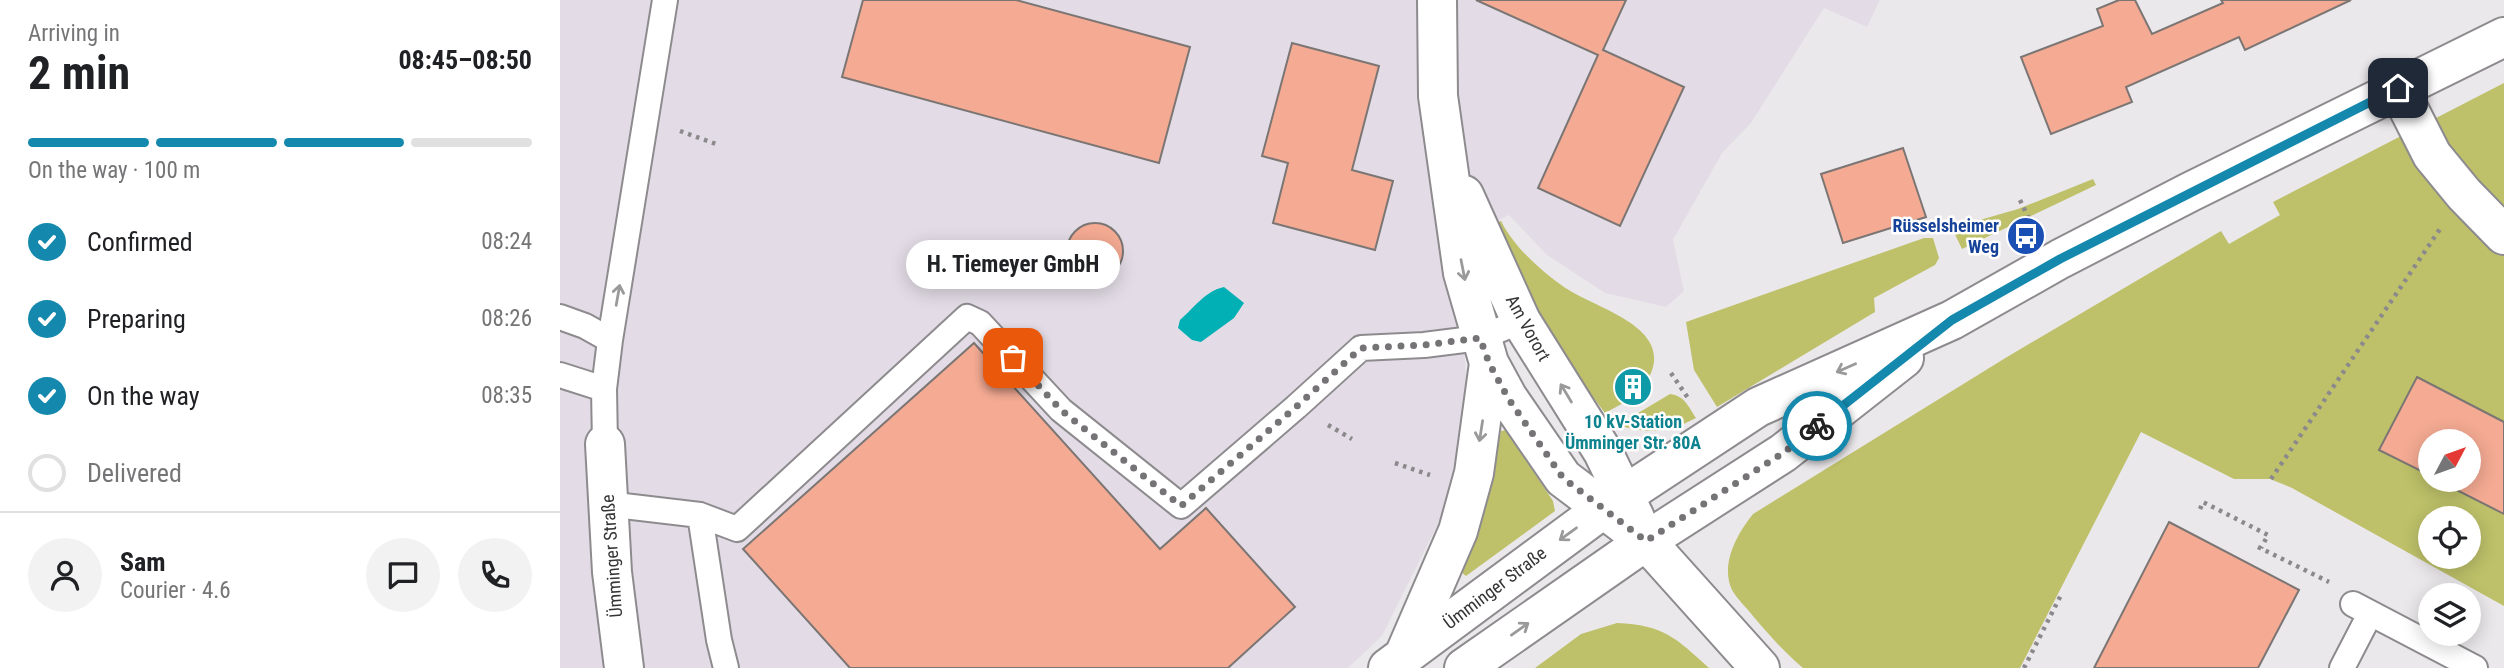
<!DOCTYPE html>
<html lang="en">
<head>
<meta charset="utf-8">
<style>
  :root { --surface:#fff; --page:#f2f2f2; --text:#202124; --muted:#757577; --line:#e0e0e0; --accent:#1489ad }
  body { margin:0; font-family:"Roboto Condensed",sans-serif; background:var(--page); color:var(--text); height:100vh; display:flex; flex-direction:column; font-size:26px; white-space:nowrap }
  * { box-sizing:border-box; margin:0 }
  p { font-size:23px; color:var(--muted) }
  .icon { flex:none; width:38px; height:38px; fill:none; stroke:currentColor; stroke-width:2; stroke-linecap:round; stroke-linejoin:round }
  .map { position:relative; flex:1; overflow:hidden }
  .drawer { display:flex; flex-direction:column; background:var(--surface); width:560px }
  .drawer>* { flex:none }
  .needle { width:46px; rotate:49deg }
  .buttons { position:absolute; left:1858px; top:429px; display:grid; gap:14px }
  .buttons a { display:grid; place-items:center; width:63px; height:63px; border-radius:50%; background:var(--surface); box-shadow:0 4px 18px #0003; font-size:35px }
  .pin { position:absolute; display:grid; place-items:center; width:60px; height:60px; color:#fff; margin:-30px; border-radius:14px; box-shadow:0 4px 10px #0006 }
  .courier { position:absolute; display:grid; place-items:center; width:70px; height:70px; margin:-35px; border:5px solid #1489ad; border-radius:50%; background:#fff; color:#222; box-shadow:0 2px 9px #0007 }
  .bubble { position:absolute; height:49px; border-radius:24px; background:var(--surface); box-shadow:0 4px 18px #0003; font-size:23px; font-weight:700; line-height:49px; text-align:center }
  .headline em { font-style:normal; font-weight:700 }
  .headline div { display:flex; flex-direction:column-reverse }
  .headline { display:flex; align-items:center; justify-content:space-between; height:119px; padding:0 28px }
  h1 { font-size:46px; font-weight:700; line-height:52px }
  .bar { display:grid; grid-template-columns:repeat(4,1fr); gap:10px 7px; align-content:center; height:84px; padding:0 28px }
  .bar i { height:9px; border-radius:5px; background:var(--line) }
  .bar .selected { background:var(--accent) }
  .bar p { grid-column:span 4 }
  .line { display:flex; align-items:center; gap:18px; padding:0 28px; border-top:2px solid var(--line) }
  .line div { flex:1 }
  .round { display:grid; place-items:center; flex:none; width:74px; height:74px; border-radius:37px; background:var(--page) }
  ol { padding:0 28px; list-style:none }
  li { display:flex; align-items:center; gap:21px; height:77px }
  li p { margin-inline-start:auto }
  li .icon { padding:7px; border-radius:50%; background:var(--accent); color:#fff; stroke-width:4 }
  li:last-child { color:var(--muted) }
  li i { width:38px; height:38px; border:4px solid var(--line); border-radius:50% }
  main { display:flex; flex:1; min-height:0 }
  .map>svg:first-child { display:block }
  .built { fill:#e3dce6 }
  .green { fill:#bec169; fill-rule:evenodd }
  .water { fill:#00b0b5 }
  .building { fill:#f4aa93; stroke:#7b7674; stroke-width:2 }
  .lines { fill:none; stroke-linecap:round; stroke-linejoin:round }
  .lane-casing { stroke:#8e8b8f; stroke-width:28 }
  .street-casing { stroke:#8e8b8f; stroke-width:42 }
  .secondary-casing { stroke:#8e8b8f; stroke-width:42 }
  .path { stroke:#8b898c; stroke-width:4.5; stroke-dasharray:3.5 5; stroke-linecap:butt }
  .lane { stroke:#fff; stroke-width:24 }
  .street { stroke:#fff; stroke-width:38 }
  .secondary { stroke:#fff; stroke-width:38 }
  .oneway { stroke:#9a9a9a }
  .done { stroke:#757376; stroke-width:7; stroke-dasharray:0 12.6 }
  .route { stroke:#1489ad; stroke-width:9 }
  .labels { text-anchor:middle; stroke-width:5; stroke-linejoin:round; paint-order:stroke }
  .transit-label { font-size:18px; font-weight:bold; fill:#164399; stroke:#fff; text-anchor:end }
  .street-label { font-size:18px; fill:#363436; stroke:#fff }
  .culture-label { font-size:18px; font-weight:bold; fill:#0d838f; stroke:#fff }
</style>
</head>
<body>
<main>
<section class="drawer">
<div class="headline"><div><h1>2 min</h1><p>Arriving in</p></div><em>08:45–08:50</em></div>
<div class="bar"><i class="selected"></i><i class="selected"></i><i class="selected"></i><i></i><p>On the way · 100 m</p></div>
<ol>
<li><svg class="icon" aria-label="check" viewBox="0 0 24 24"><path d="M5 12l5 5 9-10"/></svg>Confirmed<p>08:24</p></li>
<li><svg class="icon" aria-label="check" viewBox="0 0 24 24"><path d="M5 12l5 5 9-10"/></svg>Preparing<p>08:26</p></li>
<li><svg class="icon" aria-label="check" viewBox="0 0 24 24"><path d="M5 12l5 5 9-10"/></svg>On the way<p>08:35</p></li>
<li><i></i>Delivered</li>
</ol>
<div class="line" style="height:126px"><a class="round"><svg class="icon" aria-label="person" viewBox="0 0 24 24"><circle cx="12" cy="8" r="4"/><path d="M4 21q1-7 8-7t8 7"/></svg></a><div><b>Sam</b><p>Courier · 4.6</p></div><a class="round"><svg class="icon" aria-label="chat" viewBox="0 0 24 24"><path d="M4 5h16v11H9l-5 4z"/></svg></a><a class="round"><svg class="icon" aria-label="phone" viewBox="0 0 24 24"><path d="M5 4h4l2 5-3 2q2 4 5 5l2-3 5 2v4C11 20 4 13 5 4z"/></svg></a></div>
</section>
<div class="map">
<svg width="1944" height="668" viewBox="0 0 1944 668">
  <rect width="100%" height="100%" fill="#ebe8ec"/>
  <!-- built -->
  <path class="built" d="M0 0H1320L1307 27 1264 8 1191 123 1162 153 1113 240 1124 291 1106 307 1045 293 987 255 949 215 934 223 903 328 908 409 892 496 822 636 788 668H0Z"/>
  <!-- green -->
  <path class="green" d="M1944 83V606L1732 488 1710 479H1674L1581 432 1460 668H1243C1224 652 1209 635 1193 616 1187 608 1177 599 1172 590 1160 564 1177 534 1193 514L1447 357 1661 231 1669 244 1720 215 1713 202ZM1871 441H1909V480H1871ZM1871 518H1909V556H1871Z
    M1533 179 1536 185 1402 249 1392 228 1458 209Z
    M941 221C954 247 980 270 1004 287 1037 310 1122 328 1085 384L1078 375 1061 390 1069 400 1045 413 995 347 934 223Z
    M1364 238H1373L1379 258 1375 265 1314 298 1315 312 1157 407 1134 370 1126 322Z
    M1110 394C1125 396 1128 406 1136 418 1108 433 1087 434 1058 425Z
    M946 430 993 501 995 511 906 576 901 572 930 481 941 431Z
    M1057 623C1104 625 1116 638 1149 668H975L1021 634Z"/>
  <!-- water -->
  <path class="water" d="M664 287 684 303 674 318 641 342 632 340 618 328 620 320C633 309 645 291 664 287Z"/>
  <!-- building -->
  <path class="building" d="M303 0H456L630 47 599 163 282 77Z
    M916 0H1066L1043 50 1124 87 1060 226 978 188 1038 55Z
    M1559 0H1575L1592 34 1663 3 1661 0H1791L1685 50 1679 37 1566 87 1572 102 1491 134 1461 57 1543 26 1537 9Z
    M732 43 819 66 792 170 833 181 815 250 713 223 728 163 702 156Z
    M1343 148 1366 217 1283 243 1261 174Z
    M507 251a28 28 0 1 1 56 0a28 28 0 1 1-56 0Z
    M414 343 600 549 646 508 735 607 668 668H290L183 549Z
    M1857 377 1944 422V514L1877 480H1909V441H1871V476L1819 450Z
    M1609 522 1739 590 1698 668H1534Z"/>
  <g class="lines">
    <defs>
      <path id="lane" d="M0 317 25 326 50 340
        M0 375 44 389
        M45 444 44 389 50 340 105 0
        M47 504 140 515 177 529 407 317 420 323 501 410 621 506 736 407 801 348 864 345 920 338 961 321
        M140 515 159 640 166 668
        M1793 604 1915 668
        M1782 668 1810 614"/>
      <path id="street" d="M1838 88 1872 155 1904 194 1944 235
        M45 444 52 572 64 668
        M1086 541 1200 668"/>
      <path id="secondary" d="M877 0 878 96 903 273 929 363 948 398 1003 478 1086 541
        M904 195 961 321 1043 452 1075 518
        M846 651 898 531 914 473 929 363
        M828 668 1043 509 1198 407 1392 320 1500 259 1630 192 1944 37
        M904 668 1086 541 1223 453 1344 358"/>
    </defs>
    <!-- lane casing -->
    <use href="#lane" class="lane-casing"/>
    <!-- street casing -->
    <use href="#street" class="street-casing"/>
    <!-- secondary casing -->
    <use href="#secondary" class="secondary-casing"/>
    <!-- path -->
    <path class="path" d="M120 131 156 144
      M1460 200 1469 219
      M1111 373 1130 401
      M768 425 792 439
      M835 463 870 475
      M1711 479 1880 229
      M1640 509 1643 502 1708 535 1701 548
      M1698 547 1769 582
      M1464 668 1501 595"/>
    <!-- lane -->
    <use href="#lane" class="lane"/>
    <!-- street -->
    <use href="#street" class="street"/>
    <!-- secondary -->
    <use href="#secondary" class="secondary"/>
  </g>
  <!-- one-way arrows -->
  <defs><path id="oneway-shaft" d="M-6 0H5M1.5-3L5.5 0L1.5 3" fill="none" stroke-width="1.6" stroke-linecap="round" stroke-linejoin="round" transform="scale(1.75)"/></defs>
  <g class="oneway">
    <use href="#oneway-shaft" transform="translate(903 270) rotate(79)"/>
    <use href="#oneway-shaft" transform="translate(58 295) rotate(-80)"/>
    <use href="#oneway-shaft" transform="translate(1286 368) rotate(156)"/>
    <use href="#oneway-shaft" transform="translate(1006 393) rotate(-121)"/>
    <use href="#oneway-shaft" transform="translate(921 431) rotate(99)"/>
    <use href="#oneway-shaft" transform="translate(1008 534) rotate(144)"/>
    <use href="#oneway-shaft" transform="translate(960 629) rotate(-35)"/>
  </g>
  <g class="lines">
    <!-- done -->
    <path class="done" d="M453 358 501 410 621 506 736 407 801 348 864 345 920 338 929 363 948 398 1003 478 1086 541 1223 453 1257 426"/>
    <!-- route -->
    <path class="route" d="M1257 426 1392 320 1500 259 1838 88"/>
  </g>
  <!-- icons -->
  <defs>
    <symbol id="bus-disc" viewBox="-11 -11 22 22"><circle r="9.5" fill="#1a4fb4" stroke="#fff"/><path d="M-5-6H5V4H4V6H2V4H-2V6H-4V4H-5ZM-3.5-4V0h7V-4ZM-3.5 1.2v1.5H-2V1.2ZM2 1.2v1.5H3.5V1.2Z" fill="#fff"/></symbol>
    <symbol id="building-disc" viewBox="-11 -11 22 22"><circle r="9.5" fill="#0f9aa8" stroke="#fff"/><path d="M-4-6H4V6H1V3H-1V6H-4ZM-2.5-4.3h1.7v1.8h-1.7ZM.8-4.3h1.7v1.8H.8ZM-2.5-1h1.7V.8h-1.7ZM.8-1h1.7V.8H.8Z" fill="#fff"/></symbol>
  </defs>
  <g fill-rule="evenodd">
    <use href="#bus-disc" x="1444" y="214" width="44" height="44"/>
    <use href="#building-disc" x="1051" y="365" width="44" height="44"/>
  </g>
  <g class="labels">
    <!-- transit labels -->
    <g class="transit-label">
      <text x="1439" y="232">Rüsselsheimer<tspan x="1439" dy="21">Weg</tspan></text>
    </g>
    <!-- street labels -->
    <g class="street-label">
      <text transform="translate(968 328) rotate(61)" y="6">Am Vorort</text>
      <text transform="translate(52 556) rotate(-94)" y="6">Ümminger Straße</text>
      <text transform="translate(935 588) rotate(-37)" y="6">Ümminger Straße</text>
    </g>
    <!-- culture labels -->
    <g class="culture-label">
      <text x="1073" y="428">10 kV-Station<tspan x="1073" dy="21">Ümminger Str. 80A</tspan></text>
    </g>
  </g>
</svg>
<div class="buttons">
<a><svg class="needle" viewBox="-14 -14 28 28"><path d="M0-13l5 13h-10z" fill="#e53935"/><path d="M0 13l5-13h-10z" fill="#757577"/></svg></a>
<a><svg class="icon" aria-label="locate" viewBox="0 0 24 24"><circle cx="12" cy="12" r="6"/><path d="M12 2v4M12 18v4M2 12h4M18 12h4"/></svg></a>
<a><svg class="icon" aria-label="layers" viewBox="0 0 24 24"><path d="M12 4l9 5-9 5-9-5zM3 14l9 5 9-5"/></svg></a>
</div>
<div class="pin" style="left:453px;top:358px;background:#ea580c"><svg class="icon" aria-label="bag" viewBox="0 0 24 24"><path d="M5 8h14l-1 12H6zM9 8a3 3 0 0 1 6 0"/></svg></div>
<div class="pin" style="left:1838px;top:88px;background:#1f2937"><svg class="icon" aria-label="home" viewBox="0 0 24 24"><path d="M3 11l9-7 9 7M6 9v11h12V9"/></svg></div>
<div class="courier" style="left:1257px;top:426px"><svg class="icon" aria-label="bike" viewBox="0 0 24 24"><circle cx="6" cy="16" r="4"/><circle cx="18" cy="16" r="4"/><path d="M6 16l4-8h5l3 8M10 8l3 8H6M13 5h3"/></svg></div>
<div class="bubble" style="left:346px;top:240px;width:214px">H. Tiemeyer GmbH</div>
</div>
</main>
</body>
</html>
